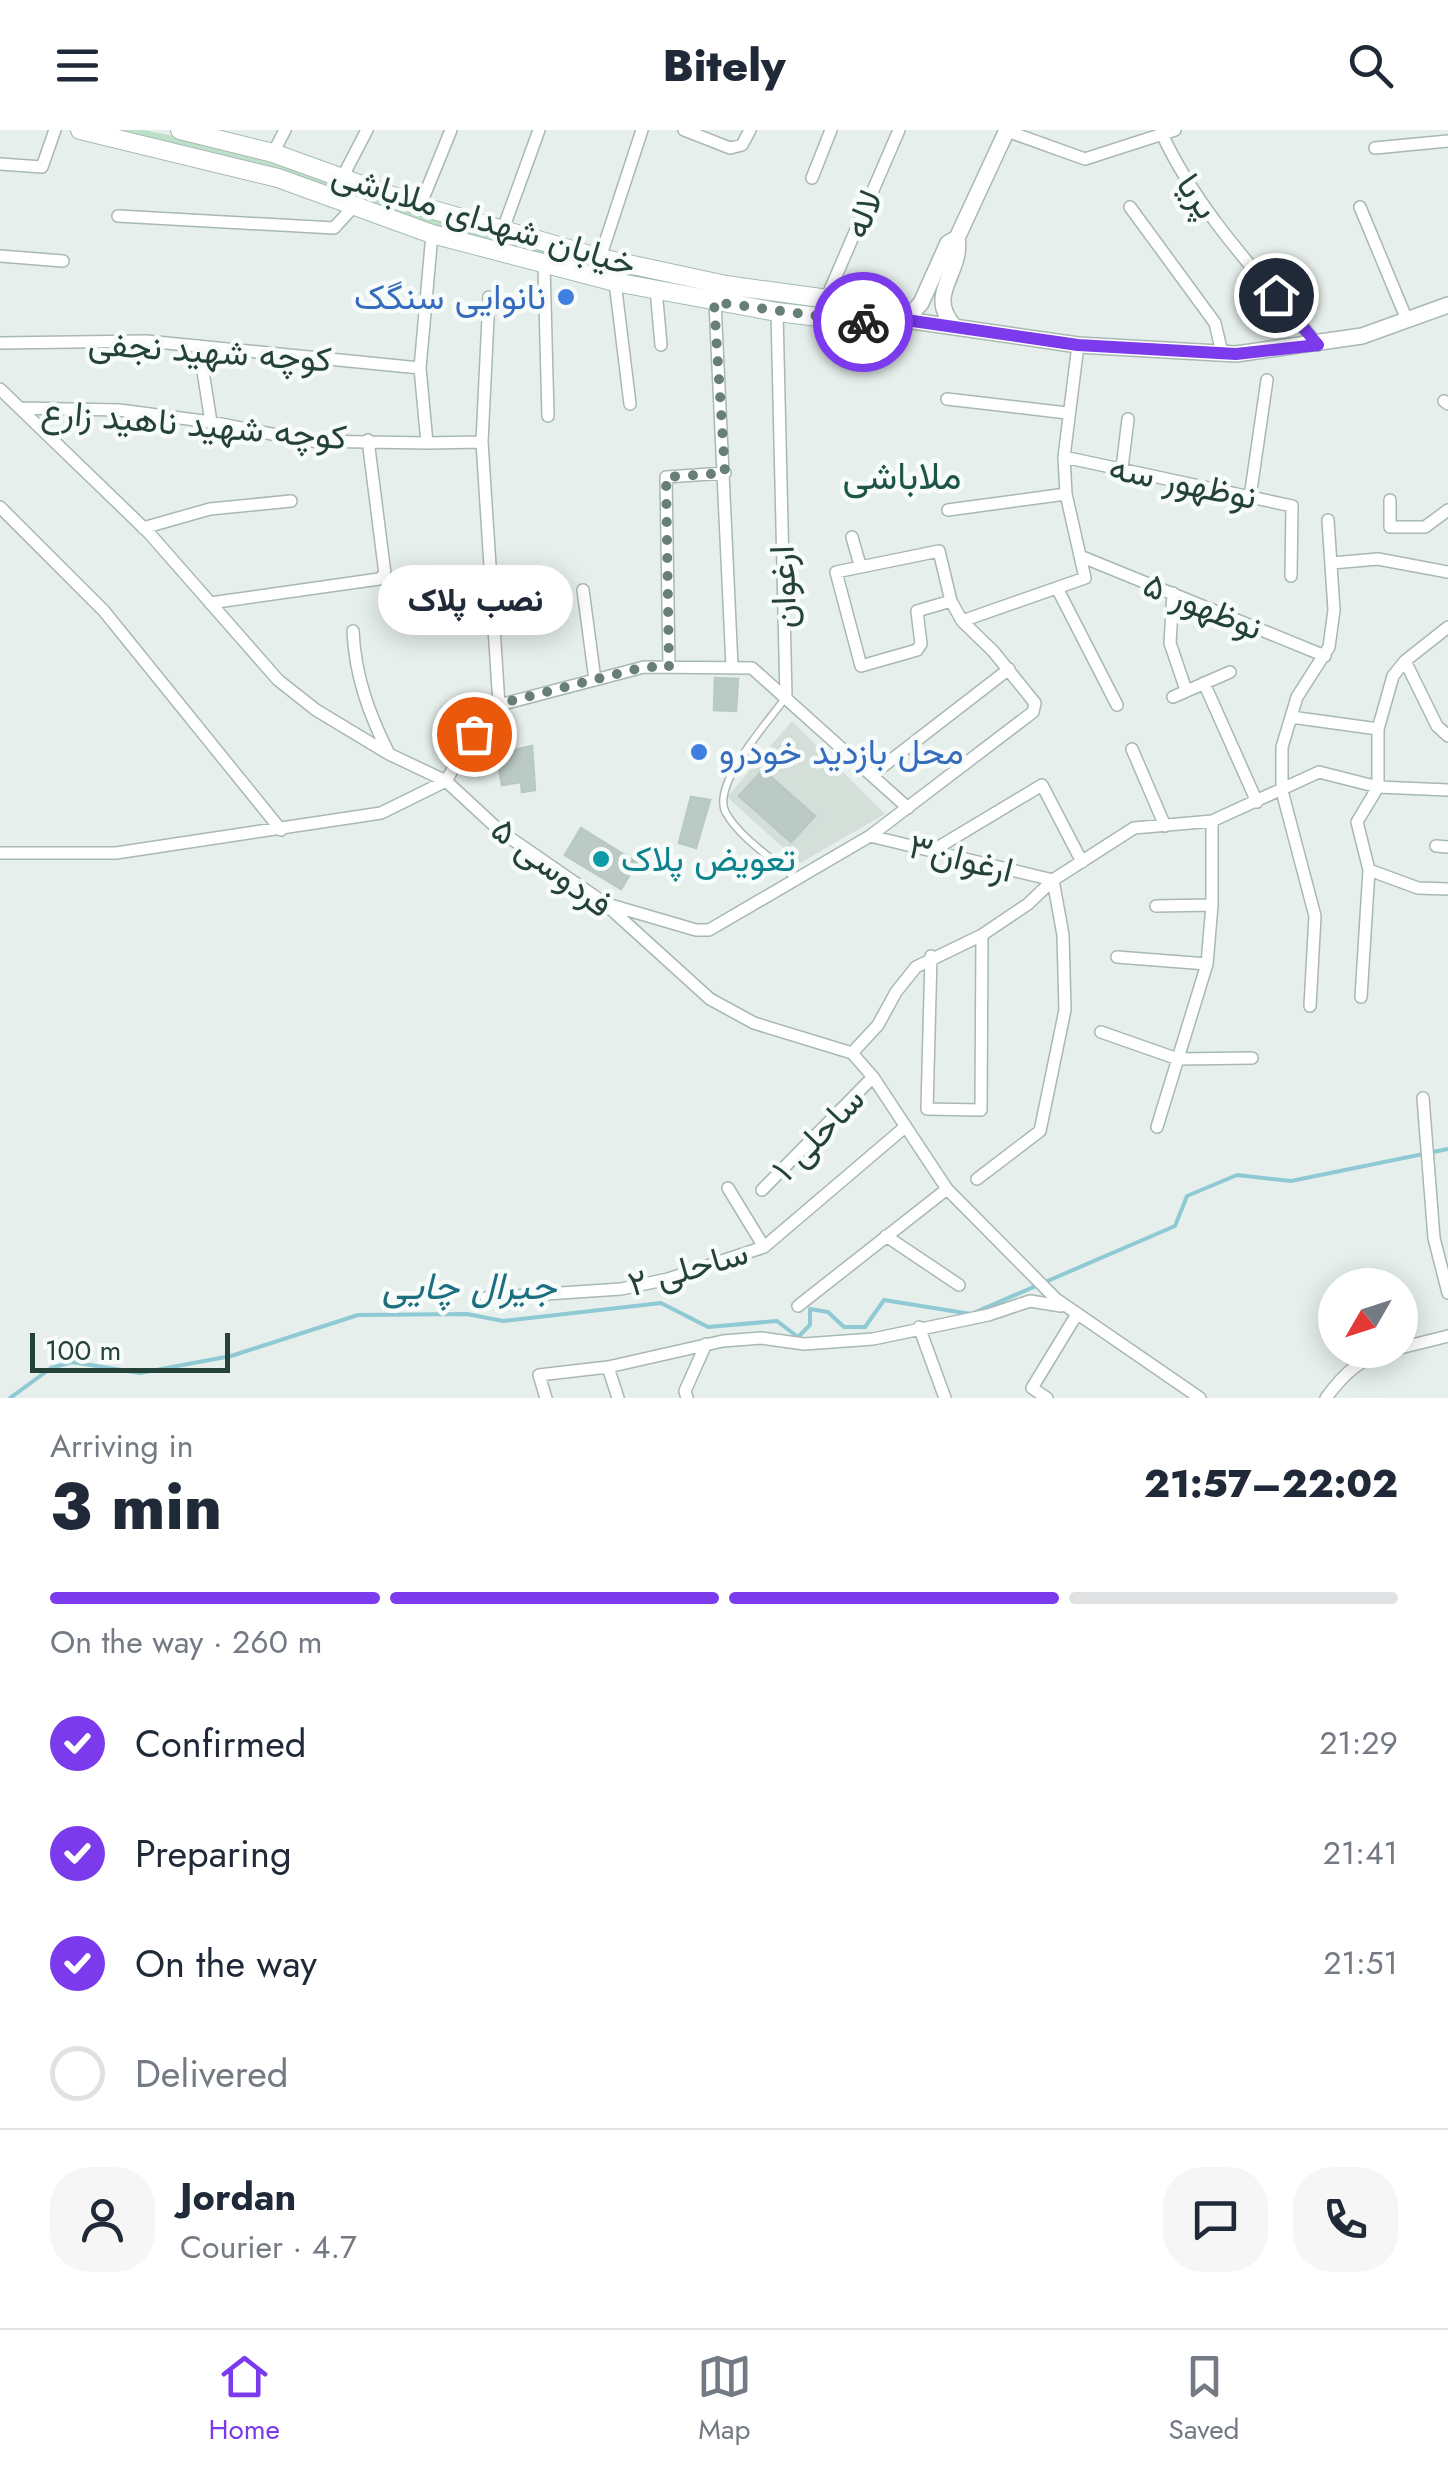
<!DOCTYPE html>
<html lang="en">
<head>
<meta charset="utf-8">
<style>
  :root { --surface:#fff; --page:#f6f6f7; --text:#1f2937; --muted:#747a83; --line:#e0e1e3; --accent:#7c3aed }
  body { margin:0; font-family:Jost,Vazirmatn,sans-serif; background:var(--page); color:var(--text); height:100vh; display:flex; flex-direction:column; font-size:38px; white-space:nowrap }
  * { box-sizing:border-box; margin:0 }
  p { font-size:32px; color:var(--muted) }
  .icon { flex:none; width:55px; height:55px; fill:none; stroke:currentColor; stroke-width:2; stroke-linecap:round; stroke-linejoin:round }
  .map { position:relative; height:1268px; overflow:hidden }
  .side { display:flex; flex-direction:column; background:var(--surface); flex:1 }
  .side>* { flex:none }
  .needle { width:65px; rotate:231deg }
  .tools { position:absolute; left:1318px; top:1138px; display:grid; gap:20px }
  .tools a { display:grid; place-items:center; width:100px; height:100px; border-radius:50%; background:var(--surface); box-shadow:0 5px 25px #0003; font-size:50px }
  .scale { position:absolute; left:30px; bottom:25px; width:200px; box-sizing:border-box; padding-left:10px; border:5px solid #24423a; border-top:0; font-size:28px; line-height:35px; white-space:nowrap; color:#24423a; -webkit-text-stroke:8px #f7fbf9; paint-order:stroke }
  .pin { position:absolute; display:grid; place-items:center; width:85px; height:85px; color:#fff; margin:-42px; border:5px solid #fff; border-radius:50%; box-shadow:0 2px 10px #0007 }
  .courier { position:absolute; display:grid; place-items:center; width:100px; height:100px; margin:-50px; border:8px solid #7c3aed; border-radius:50%; background:#fff; color:#222; box-shadow:0 2px 12px #0007 }
  .bubble { position:absolute; height:70px; border-radius:35px; background:var(--surface); box-shadow:0 5px 25px #0003; font-size:32px; font-weight:800; line-height:70px; text-align:center }
  .headline em { font-style:normal; font-weight:800 }
  .headline div { display:flex; flex-direction:column-reverse }
  .headline { display:flex; align-items:center; justify-content:space-between; height:170px; padding:0 50px }
  h1 { font-size:65px; font-weight:800; line-height:75px }
  .bar { display:grid; grid-template-columns:repeat(4,1fr); gap:15px 10px; align-content:center; height:120px; padding:0 50px }
  .bar i { height:12px; border-radius:8px; background:var(--line) }
  .bar .selected { background:var(--accent) }
  .bar p { grid-column:span 4 }
  .line { display:flex; align-items:center; gap:25px; padding:0 50px; border-top:2px solid var(--line) }
  .line div { flex:1 }
  .round { display:grid; place-items:center; flex:none; width:105px; height:105px; border-radius:40px; background:var(--page) }
  ol { padding:0 50px; list-style:none }
  li { display:flex; align-items:center; gap:30px; height:110px }
  li p { margin-inline-start:auto }
  li .icon { padding:10px; border-radius:50%; background:var(--accent); color:#fff; stroke-width:4 }
  li:last-child { color:var(--muted) }
  li i { width:55px; height:55px; border:5px solid var(--line); border-radius:50% }
  header { display:flex; justify-content:space-between; align-items:center; height:130px; padding:0 50px; background:var(--surface); font-size:45px; font-weight:800 }
  .dock { display:flex; justify-content:space-around; align-items:center; height:140px; border-top:2px solid var(--line); background:var(--surface); font-size:28px; color:var(--muted) }
  .dock a { display:grid; justify-items:center; gap:5px }
  .dock .selected { color:var(--accent) }
  .map>svg:first-child { display:block }
  .built { fill:#d4dfda }
  .green { fill:#bfe0c8 }
  .lines { fill:none; stroke-linecap:round; stroke-linejoin:round }
  .stream { stroke:#8ec9d4; stroke-width:4 }
  .building { fill:#bbcac4; stroke:#b8c9c2; stroke-width:2.5 }
  .service-casing { stroke:#a8b8b2; stroke-width:9 }
  .minor-casing { stroke:#a8b8b2; stroke-width:14 }
  .tertiary-casing { stroke:#a8b8b2; stroke-width:18 }
  .secondary-casing { stroke:#a4bbb3; stroke-width:20 }
  .service { stroke:#fff; stroke-width:6 }
  .minor { stroke:#fff; stroke-width:11 }
  .tertiary { stroke:#fff; stroke-width:15 }
  .secondary { stroke:#fff; stroke-width:18 }
  .done { stroke:#687f78; stroke-width:10; stroke-dasharray:0 18 }
  .route { stroke:#7c3aed; stroke-width:12 }
  .shop-dot { fill:#3f7fe0; stroke:#f7fbf9; stroke-width:4 }
  .culture-dot { fill:#0f9aa8; stroke:#f7fbf9; stroke-width:4 }
  .labels { text-anchor:middle; stroke-width:9; stroke-linejoin:round; paint-order:stroke }
  .street-label { font-size:35px; fill:#24423a; stroke:#f7fbf9 }
  .shop-label { font-size:35px; fill:#366cbe; stroke:#f7fbf9; text-anchor:end }
  .culture-label { font-size:35px; fill:#0d838f; stroke:#f7fbf9; text-anchor:start }
  .neighbourhood-label { font-size:38px; fill:#1f5548; stroke:#f7fbf9 }
  .water-label { font-size:38px; font-style:italic; fill:#1c6f80; stroke:#f7fbf9 }
</style>
</head>
<body>
<header><svg class="icon" aria-label="menu" viewBox="0 0 24 24"><path d="M4 6h16M4 12h16M4 18h16"/></svg>Bitely<svg class="icon" aria-label="search" viewBox="0 0 24 24"><circle cx="10" cy="10" r="6"/><path d="M15 15l6 6"/></svg></header>
<div class="map">
<svg width="1448" height="1268" viewBox="0 0 1448 1268">
  <rect width="100%" height="100%" fill="#e6efeb"/>
  <!-- built -->
  <path class="built" d="M792 591 885 684 800 733 727 667Z"/>
  <!-- green -->
  <path class="green" d="M97 0H144L192 10 332 51 419 82 870 178 887 186 875 190 599 143Z"/>
  <g class="lines">
    <!-- stream -->
    <path class="stream" d="M10 1268 51 1238 72 1232 140 1243 231 1226 358 1185 467 1184 503 1191 661 1173 708 1197 777 1191 798 1207 810 1195V1179L828 1182 844 1197H865L884 1170 971 1184 1175 1096 1187 1066 1237 1045 1291 1051 1448 1019"/>
  </g>
  <!-- building -->
  <path class="building" d="M715 548 738 549 736 581 714 580Z
    M532 616 535 660 522 662 521 652 502 655 496 624Z
    M763 640 815 686 791 712 739 666Z
    M691 667 710 670 696 718 679 713Z
    M581 698 637 733 621 759 565 725Z"/>
  <g class="lines">
    <defs>
      <path id="service" d="M786 567C769 591 710 655 726 683 740 708 773 729 796 749"/>
      <path id="minor" d="M684 0 730 18 742 15 750 0
        M1007 1 1085 29 1175 0
        M1162 4C1199 84 1262 148 1318 215
        M1375 18 1448 11
        M273 23 285 0
        M0 34 42 37 55 0
        M342 48 367 0
        M812 48 831 0
        M420 76 451 0
        M1130 77 1215 193 1222 223
        M1360 77 1407 190
        M118 86 334 98 355 75
        M502 102 539 0
        M432 104 420 238 427 313 482 312
        M0 126 63 131
        M600 128 642 0
        M544 135 548 286
        M615 152 630 274
        M656 159 661 215
        M827 167 899 0
        M715 172 732 536
        M777 182 786 567
        M0 213 146 211 420 238
        M199 216 211 292
        M0 259 149 403 278 550 316 580 389 624 446 651 500 701 603 772 710 869 754 893 852 923 873 947 947 1059 1056 1169 1200 1268
        M947 269 1067 283
        M1444 271 1448 274
        M20 278 119 280 211 292 307 311 427 313
        M1064 327 1292 376 1291 446
        M1122 338 1128 289
        M1250 367 1267 250
        M1390 370V397H1425L1448 380
        M0 377 104 481 281 700
        M948 380 1066 364
        M143 398 210 379 291 371
        M852 407 860 435
        M1080 426 1325 526
        M1332 433 1378 429 1448 442
        M1057 458 1117 575
        M583 460 595 550
        M1173 463 1170 513 1186 560
        M951 471 917 481 921 514 917 520 861 536 836 442 939 421 951 471 962 491
        M210 473 379 449 385 444 368 310
        M1448 497 1405 531 1393 546 1378 599V657L1357 692 1369 740 1418 758 1448 759
        M353 501C355 546 369 584 389 624
        M1405 531 1437 596 1448 606
        M669 537 666 347 725 343
        M1204 553 1257 672
        M1173 567 1230 542
        M499 575 644 537 752 538 908 678
        M1291 587 1378 599
        M1132 619 1165 696
        M873 644 1009 539
        M870 706 1053 750
        M1436 716 1448 717
        M932 721 1042 655 1082 732
        M0 723H116L381 683 446 651 487 580 499 575 482 312 489 167
        M607 774 696 800H709L870 706 1033 582 1035 573 993 521 962 491 1085 448 1066 364 1064 327 1078 215
        M1156 776 1212 775
        M931 826 927 979 981 980 982 805
        M1117 827 1207 834
        M1361 867 1369 740
        M1310 876 1315 786 1282 661V617L1297 567 1329 517 1334 480 1328 390
        M1101 902 1178 929 1252 928
        M852 923 878 895 896 862 916 837 982 805 1028 774 1053 750 1134 698 1212 691 1319 642 1378 657 1448 660
        M1423 968 1434 1108 1448 1163
        M1157 997 1207 834 1212 775V691
        M977 1049 1040 1001 1065 880 1063 805 1053 750
        M728 1058 764 1117
        M762 1060 873 947
        M886 1106 959 1155
        M486 1168 621 1159 668 1149 764 1117 905 997
        M798 1176 947 1059
        M919 1197 945 1268
        M1400 1218 1448 1206
        M608 1237 618 1268
        M546 1268 539 1245 608 1237 723 1211 761 1208 804 1214 873 1209 988 1185 1030 1171 1061 1176
        M687 1268 685 1261 706 1214
        M1047 1268 1032 1258 1077 1184
        M1326 1268C1345 1242 1361 1228 1392 1220"/>
      <path id="tertiary" d="M906 190 1078 215 1236 224 1362 206 1448 175
        M906 190 921 173 948 113 957 108 1007 0
        M955 197C924 164 963 144 957 108"/>
      <path id="secondary" d="M80 0 278 48 432 104 615 152 777 182 886 195 906 190
        M180 0 273 23 420 76 600 128 726 155 886 177 906 190"/>
    </defs>
    <!-- service casing -->
    <use href="#service" class="service-casing"/>
    <!-- minor casing -->
    <use href="#minor" class="minor-casing"/>
    <!-- tertiary casing -->
    <use href="#tertiary" class="tertiary-casing"/>
    <!-- secondary casing -->
    <use href="#secondary" class="secondary-casing"/>
    <!-- service -->
    <use href="#service" class="service"/>
    <!-- minor -->
    <use href="#minor" class="minor"/>
    <!-- tertiary -->
    <use href="#tertiary" class="tertiary"/>
    <!-- secondary -->
    <use href="#secondary" class="secondary"/>
  </g>
  <g class="lines">
    <!-- done -->
    <path class="done" d="M474 604 488 580 499 574 644 537H669L666 347 725 343 714 172 863 192"/>
    <!-- route -->
    <path class="route" d="M863 192 886 195 906 190 1078 215 1236 224 1318 215 1276 165"/>
  </g>
  <!-- markers -->
  <g class="shop-dot">
    <circle cx="566" cy="167" r="10"/>
    <circle cx="699" cy="622" r="10"/>
  </g>
  <circle class="culture-dot" cx="601" cy="729" r="10"/>
  <g class="labels">
    <!-- street labels -->
    <g class="street-label">
      <text transform="translate(1198 66) rotate(55)" y="12">پریا</text>
      <text transform="translate(863 84) rotate(-67)" y="12">لاله</text>
      <text transform="translate(484 89) rotate(17)" y="12">خیابان شهدای ملاباشی</text>
      <text transform="translate(210 221) rotate(4)" y="12">کوچه شهید نجفی</text>
      <text transform="translate(194 294) rotate(5)" y="12">کوچه شهید ناهید زارع</text>
      <text transform="translate(1183 352) rotate(12)" y="12">نوظهور سه</text>
      <text transform="translate(783 457) rotate(-92)" y="12">ارغوان</text>
      <text transform="translate(1203 476) rotate(22)" y="12">نوظهور ۵</text>
      <text transform="translate(961 728) rotate(14)" y="12">ارغوان۳</text>
      <text transform="translate(552 737) rotate(37)" y="12">فردوسی ۵</text>
      <text transform="translate(818 1004) rotate(-46)" y="12">ساحلی ۱</text>
      <text transform="translate(688 1138) rotate(-16)" y="12">ساحلی ۲</text>
    </g>
    <!-- shop labels -->
    <g class="shop-label">
      <text x="546" y="179">نانوایی سنگک</text>
      <text x="719" y="634" text-anchor="start">محل بازدید خودرو</text>
    </g>
    <!-- culture labels -->
    <g class="culture-label">
      <text x="621" y="741">تعویض پلاک</text>
    </g>
    <!-- neighbourhood labels -->
    <g class="neighbourhood-label">
      <text x="902" y="359">ملاباشی</text>
    </g>
    <!-- water labels -->
    <g class="water-label">
      <text x="469" y="1169">جیرال چایی</text>
    </g>
  </g>
</svg>
<div class="tools">
<a><svg class="needle" viewBox="-14 -14 28 28"><path d="M0-13l5 13h-10z" fill="#e53935"/><path d="M0 13l5-13h-10z" fill="#747a83"/></svg></a>
</div>
<div class="scale">100 m</div>
<div class="pin" style="left:474px;top:604px;background:#ea580c"><svg class="icon" aria-label="bag" viewBox="0 0 24 24"><path d="M5 8h14l-1 12H6zM9 8a3 3 0 0 1 6 0"/></svg></div>
<div class="pin" style="left:1276px;top:165px;background:#1f2937"><svg class="icon" aria-label="home" viewBox="0 0 24 24"><path d="M3 11l9-7 9 7M6 9v11h12V9"/></svg></div>
<div class="courier" style="left:863px;top:192px"><svg class="icon" aria-label="bike" viewBox="0 0 24 24"><circle cx="6" cy="16" r="4"/><circle cx="18" cy="16" r="4"/><path d="M6 16l4-8h5l3 8M10 8l3 8H6M13 5h3"/></svg></div>
<div class="bubble" style="left:378px;top:435px;width:195px">نصب پلاک</div>
</div>
<section class="side">
<div class="headline"><div><h1>3 min</h1><p>Arriving in</p></div><em>21:57–22:02</em></div>
<div class="bar"><i class="selected"></i><i class="selected"></i><i class="selected"></i><i></i><p>On the way · 260 m</p></div>
<ol>
<li><svg class="icon" aria-label="check" viewBox="0 0 24 24"><path d="M5 12l5 5 9-10"/></svg>Confirmed<p>21:29</p></li>
<li><svg class="icon" aria-label="check" viewBox="0 0 24 24"><path d="M5 12l5 5 9-10"/></svg>Preparing<p>21:41</p></li>
<li><svg class="icon" aria-label="check" viewBox="0 0 24 24"><path d="M5 12l5 5 9-10"/></svg>On the way<p>21:51</p></li>
<li><i></i>Delivered</li>
</ol>
<div class="line" style="height:180px"><a class="round"><svg class="icon" aria-label="person" viewBox="0 0 24 24"><circle cx="12" cy="8" r="4"/><path d="M4 21q1-7 8-7t8 7"/></svg></a><div><b>Jordan</b><p>Courier · 4.7</p></div><a class="round"><svg class="icon" aria-label="chat" viewBox="0 0 24 24"><path d="M4 5h16v11H9l-5 4z"/></svg></a><a class="round"><svg class="icon" aria-label="phone" viewBox="0 0 24 24"><path d="M5 4h4l2 5-3 2q2 4 5 5l2-3 5 2v4C11 20 4 13 5 4z"/></svg></a></div>
</section>
<nav class="dock">
<a class="selected"><svg class="icon" aria-label="home" viewBox="0 0 24 24"><path d="M3 11l9-7 9 7M6 9v11h12V9"/></svg>Home</a>
<a><svg class="icon" aria-label="map" viewBox="0 0 24 24"><path d="M3 6l6-2 6 2 6-2v14l-6 2-6-2-6 2zM9 4v14M15 6v14"/></svg>Map</a>
<a><svg class="icon" aria-label="saved" viewBox="0 0 24 24"><path d="M7 4h10v16l-5-4-5 4z"/></svg>Saved</a>
</nav>
</body>
</html>
